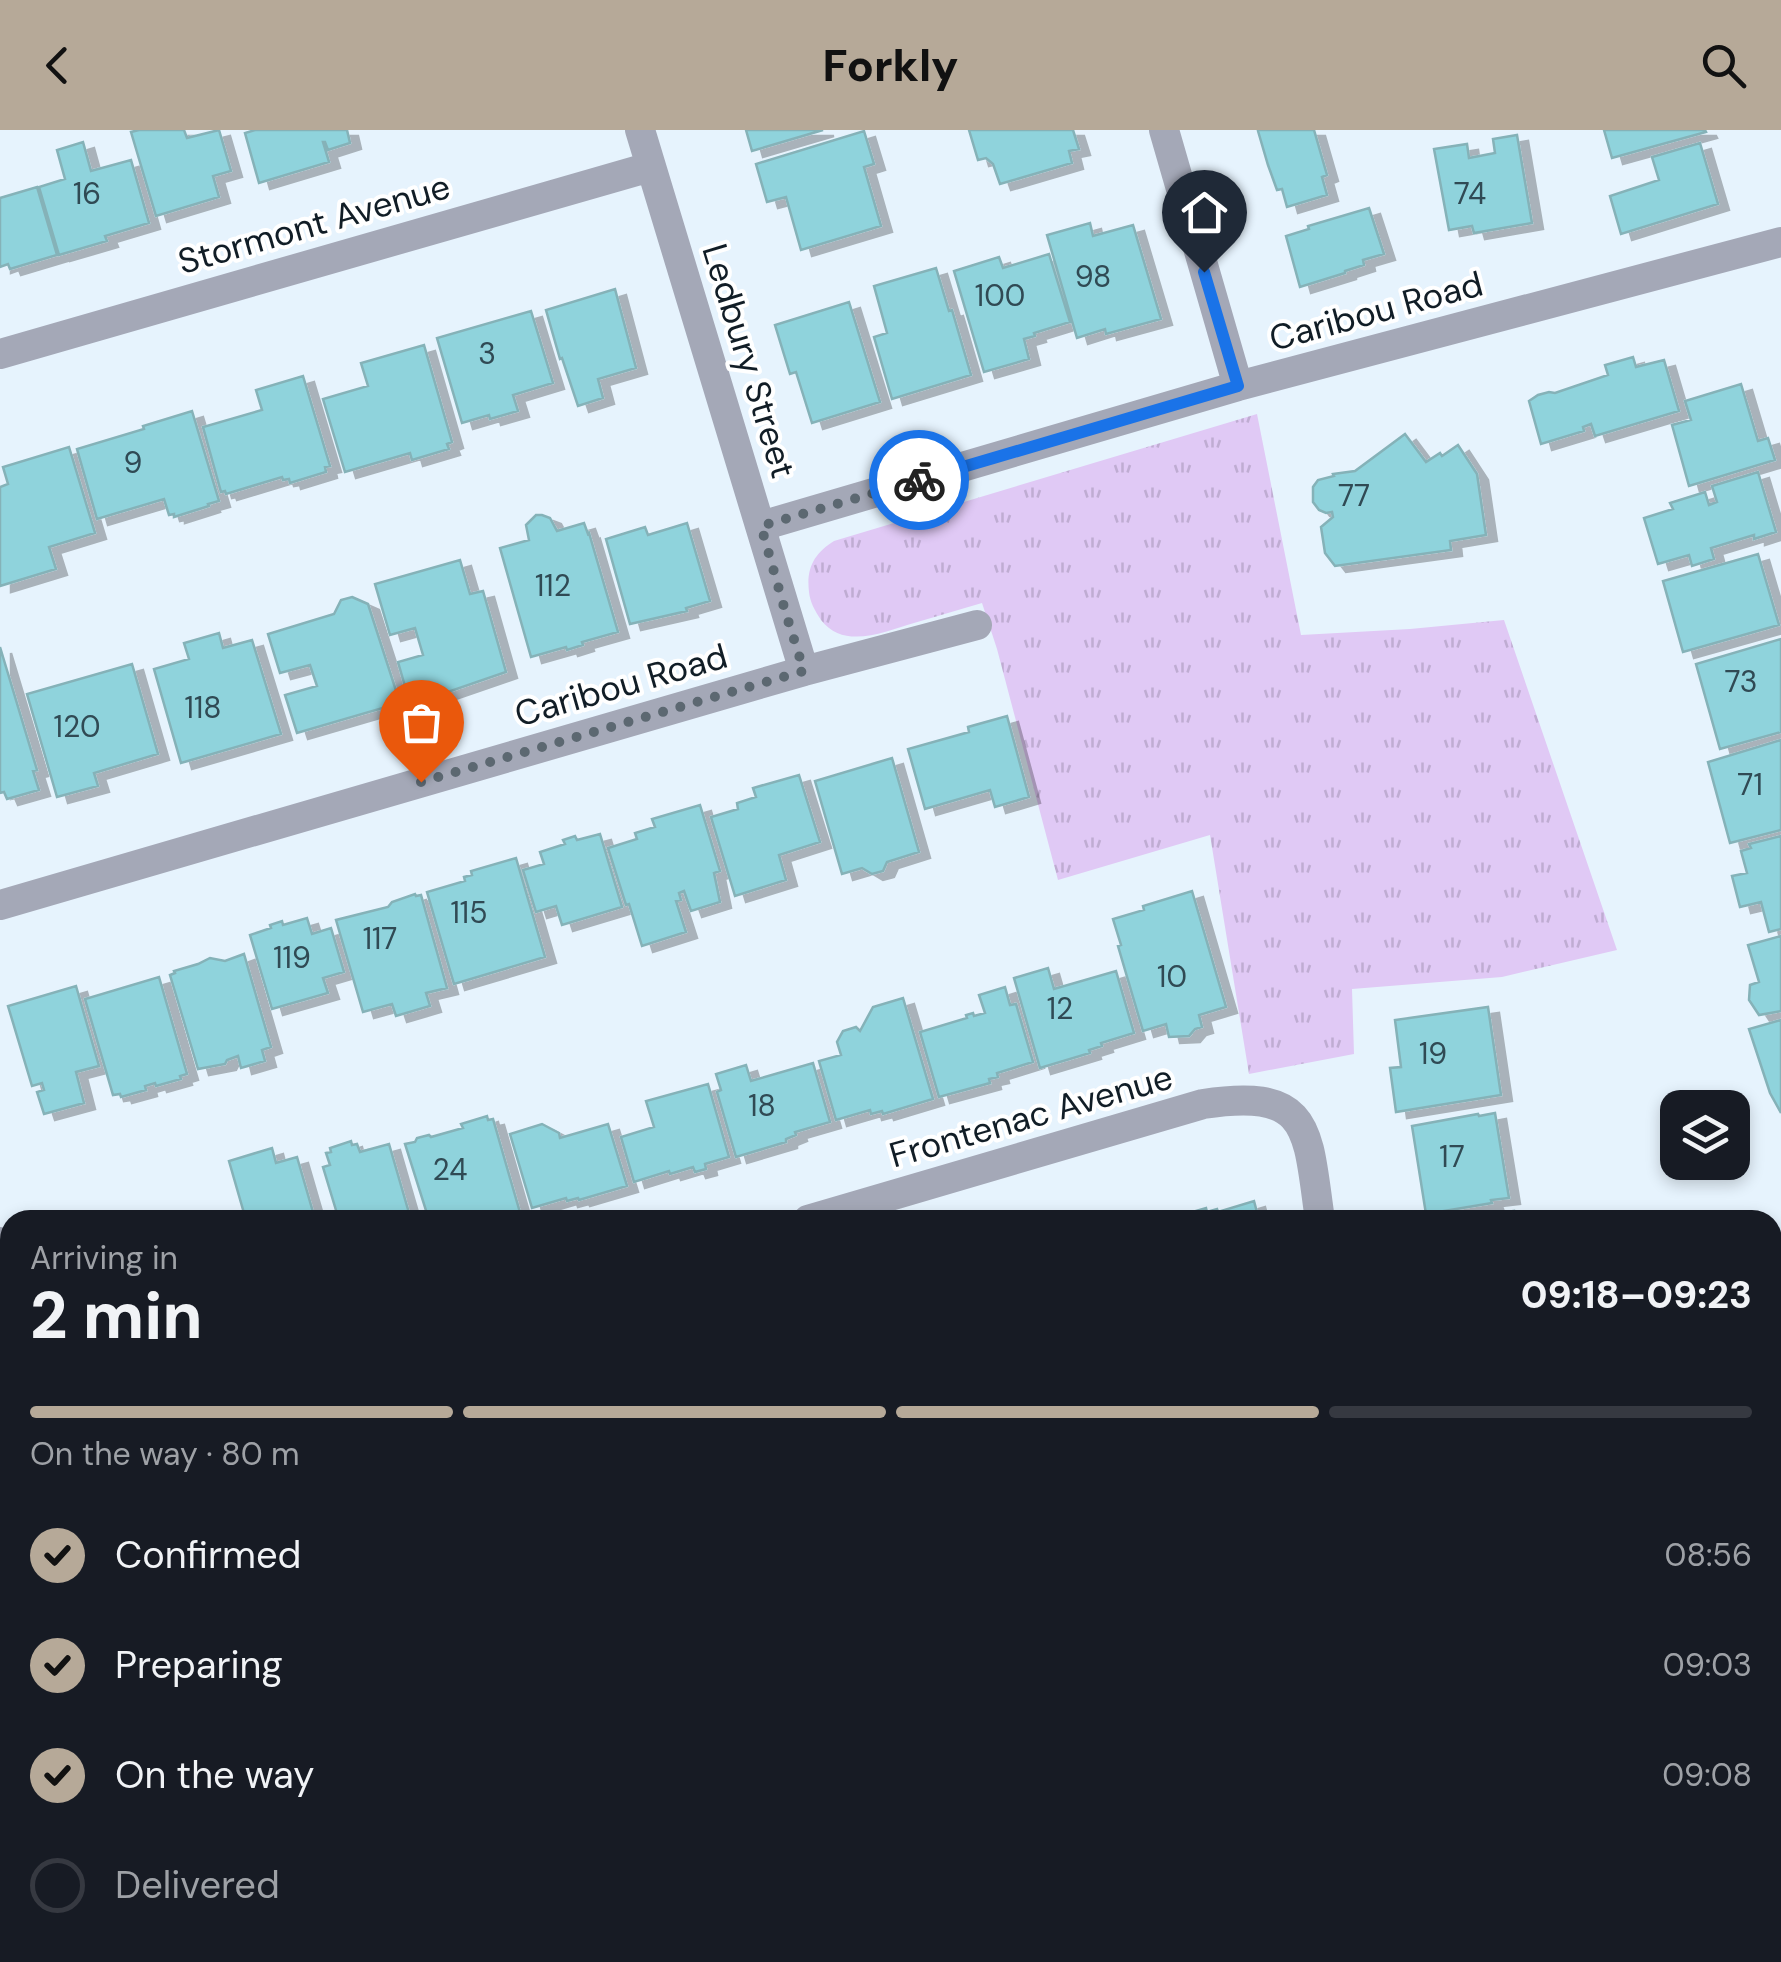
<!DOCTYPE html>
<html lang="en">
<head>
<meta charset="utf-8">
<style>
  :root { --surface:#171b24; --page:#20242c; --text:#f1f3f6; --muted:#9ea1a6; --line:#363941; --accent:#b6a998 }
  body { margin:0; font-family:"DM Sans",sans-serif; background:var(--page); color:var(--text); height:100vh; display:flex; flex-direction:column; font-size:38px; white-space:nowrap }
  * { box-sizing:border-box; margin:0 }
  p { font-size:32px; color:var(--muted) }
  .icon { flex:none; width:55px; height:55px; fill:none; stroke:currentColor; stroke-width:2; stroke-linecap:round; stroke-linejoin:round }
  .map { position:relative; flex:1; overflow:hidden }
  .side { position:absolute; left:0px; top:1080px; width:1782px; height:752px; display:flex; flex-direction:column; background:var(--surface); border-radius:30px 30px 0 0; box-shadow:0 5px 15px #0003 }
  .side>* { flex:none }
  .buttons { position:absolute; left:1660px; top:960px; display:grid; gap:20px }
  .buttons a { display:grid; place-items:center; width:90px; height:90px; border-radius:20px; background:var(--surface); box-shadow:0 5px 15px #0003; font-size:50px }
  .pin { position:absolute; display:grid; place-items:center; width:85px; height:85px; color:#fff; margin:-102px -42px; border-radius:50% 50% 50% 0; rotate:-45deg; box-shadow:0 0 10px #0007 }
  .pin .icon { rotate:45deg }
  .courier { position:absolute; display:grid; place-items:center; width:100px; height:100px; margin:-50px; border:8px solid #1a73e8; border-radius:50%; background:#fff; color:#222; box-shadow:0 2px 12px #0007 }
  .headline em { font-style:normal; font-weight:800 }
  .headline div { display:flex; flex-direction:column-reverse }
  .headline { display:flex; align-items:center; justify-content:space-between; height:170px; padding:0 30px }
  h1 { font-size:65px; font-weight:800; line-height:75px }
  .bar { display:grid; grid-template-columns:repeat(4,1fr); gap:15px 10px; align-content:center; height:120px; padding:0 30px }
  .bar i { height:12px; border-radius:8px; background:var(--line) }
  .bar .current { background:var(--accent) }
  .bar p { grid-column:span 4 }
  ol { padding:0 30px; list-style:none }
  li { display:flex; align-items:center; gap:30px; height:110px }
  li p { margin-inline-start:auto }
  li .icon { padding:10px; border-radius:50%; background:var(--accent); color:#111; stroke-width:4 }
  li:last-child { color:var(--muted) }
  li i { width:55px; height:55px; border:5px solid var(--line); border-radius:50% }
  header { display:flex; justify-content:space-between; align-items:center; height:130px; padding:0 30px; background:var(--accent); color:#111; font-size:45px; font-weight:800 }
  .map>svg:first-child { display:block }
  .park { fill:url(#park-tufts) }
  .building { fill:#8fd3dc; stroke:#85b2b8; stroke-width:2.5; filter:url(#shadow) }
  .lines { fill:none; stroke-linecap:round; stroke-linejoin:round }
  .street { stroke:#a4a8b7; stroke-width:30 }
  .done { stroke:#5c6871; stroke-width:10; stroke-dasharray:0 18 }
  .route { stroke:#1a73e8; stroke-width:12 }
  .labels { text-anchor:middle; stroke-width:8; stroke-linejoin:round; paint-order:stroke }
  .number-label { font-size:30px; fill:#304a54 }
  .street-label { font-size:35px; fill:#111d26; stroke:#fff }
</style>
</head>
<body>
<header><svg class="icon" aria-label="back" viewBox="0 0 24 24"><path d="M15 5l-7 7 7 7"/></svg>Forkly<svg class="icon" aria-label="search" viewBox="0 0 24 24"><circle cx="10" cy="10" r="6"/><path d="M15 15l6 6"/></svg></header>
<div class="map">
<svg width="1781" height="1832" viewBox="0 0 1781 1832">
  <defs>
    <pattern id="park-tufts" width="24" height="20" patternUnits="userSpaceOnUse" patternTransform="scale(2.5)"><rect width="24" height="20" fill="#e0c9f5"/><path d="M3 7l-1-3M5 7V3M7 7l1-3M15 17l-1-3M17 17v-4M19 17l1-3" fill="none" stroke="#bfacd2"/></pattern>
    <filter id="shadow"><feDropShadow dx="11" dy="6" stdDeviation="0" flood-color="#0004"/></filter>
  </defs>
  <rect width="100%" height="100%" fill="#e6f3fd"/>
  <!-- park -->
  <path class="park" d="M1257 284 1301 505 1410 499 1504 490 1617 820 1502 847 1352 859 1354 924 1249 944 1210 705 1058 750 997 519 982 473C959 480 937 486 914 493 884 502 844 520 821 490 815 481 810 472 809 462 806 437 815 423 834 411Z"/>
  <!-- building -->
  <path class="building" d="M139 0H184L187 8 219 0 231 41 213 46 219 67 156 86 131 2Z
    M347 0 350 13 328 20 325 12H323L329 32 259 53 245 3 255 0Z
    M746 0H823L752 21Z
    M969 0H1073L1079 19 1069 21 1072 33 1000 54 993 34 986 28 978 30Z
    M1260 0H1314L1327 45 1322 47 1327 65 1287 77 1282 59 1277 60 1268 35 1258 1Z
    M1604 0H1705L1706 2 1612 28Z
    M864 1 874 34 864 37 881 96 801 120 786 67 767 72 756 34Z
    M1517 5 1532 93 1474 103 1472 96 1449 100 1434 19 1467 14 1469 28 1495 23 1493 9Z
    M83 12 91 41 131 30 149 93 105 106 107 111 59 125 39 57 65 49 57 20Z
    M1700 13 1718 74 1621 104 1610 66 1659 50 1652 27Z
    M37 57 57 125 10 139 8 134 0 137V68Z
    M1369 78 1384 124 1363 130 1364 135 1345 141V143L1300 157 1286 106 1309 99 1308 96Z
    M1090 93 1093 106 1133 95 1161 189 1106 204 1105 199 1077 208 1047 105Z
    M1049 124 1070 192 1034 203 1035 206 1024 209 1029 229 984 242 954 141 999 127 1003 138Z
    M936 138 949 181 952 180 971 245 892 269 874 207 887 203 874 156Z
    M615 159 636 238 598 249 603 268 578 276 562 228 560 229 546 180Z
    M849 172 880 272 812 293 796 242 790 244 775 195Z
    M531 181 553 253 513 265 518 281 490 289 489 285 462 293 437 208Z
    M424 215 452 312 447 314 449 319 412 330 410 323 345 342 323 269 368 256 361 233Z
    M1633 227 1636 237 1664 230 1679 281 1595 306 1591 294 1583 297 1584 301 1541 314 1529 271 1538 265 1549 262 1555 263 1608 245 1605 235Z
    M303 246 330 336 325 337 326 342 290 353 289 349 283 350 282 347 226 364 225 361 221 362 203 297 262 280 256 260Z
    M1741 254 1758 311 1768 308 1775 330 1689 356 1672 295 1691 290 1685 271Z
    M192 281 219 371 208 374 209 376 174 387V384L169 385 164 369 97 389 77 319 144 299 143 296Z
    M1405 304 1426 332 1440 323 1442 326 1458 315 1477 344 1486 405 1450 411 1451 420 1335 436 1325 423 1321 397 1333 387 1332 382 1326 383 1319 380 1313 372V357L1318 350 1334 346 1333 344 1355 341Z
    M69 317 95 403 49 417 56 439 0 456V357L8 354 3 337Z
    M1758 342 1776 402 1754 409V405L1711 418 1714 429 1692 436 1689 425 1658 434 1644 388 1673 379 1670 373 1705 362 1709 375 1717 372 1712 356Z
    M536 385H542L550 388 557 401 584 393 588 404 589 403 618 502 582 512 583 515 567 520 566 517 531 527 500 418 529 410 526 395Z
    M687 393 710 471 686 478 687 481 630 494 606 409 645 397 648 405Z
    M1758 424 1779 495 1683 522 1663 451Z
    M460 430 470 464 483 461 506 542 445 563 444 561 433 565V563L409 570 398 532 423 525 415 498 390 505 375 454Z
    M352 467 368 474 400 573 297 603 285 565 317 556 310 535 280 543 268 504 334 484 341 470Z
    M219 503 223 518 252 510 281 604 181 633 154 539 189 529 184 513Z
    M1781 509V602L1720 619 1696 534Z
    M0 517 37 640 33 641 39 660 7 669 4 662 0 663Z
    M132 534 158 624 94 643 98 656 57 667 27 564Z
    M1007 586 1029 667 995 677 990 660 925 679 908 619 969 602 968 597Z
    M1781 610V700L1730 713 1708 632Z
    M892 628 919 722 887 732 883 741 872 744 862 738 842 744 815 651Z
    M799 645 820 712 779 725 786 750 735 766 711 687 738 679 737 673 756 667 753 658Z
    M700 675 720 741 714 743 720 772 691 781 684 761 679 763 681 770 676 771 686 802 642 816 629 774 626 775 608 718 637 709 635 703 655 697 652 689Z
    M600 704 622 777 562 795 556 776 536 782 523 740 544 734 540 722 565 714 563 710 575 706 577 710Z
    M1781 706V799L1769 802 1761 772 1740 777 1732 746 1747 743 1741 721 1751 718 1749 714Z
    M516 728 545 827 454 854 427 762 465 751 464 747 472 745 471 741Z
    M1192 761 1226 877 1199 885 1202 897 1195 899 1189 906 1169 907 1166 894 1143 901 1118 816 1121 815 1113 789 1144 780 1143 776Z
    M415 764 416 766 421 765 447 858 426 863 430 876 396 886 392 874 363 882 336 790 388 777 392 772Z
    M307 788 312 804 331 798 344 842 323 848 328 863 272 879 250 805 271 798 270 795 282 791 283 795Z
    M1781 806V881L1759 885 1749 870 1750 855 1759 852 1748 815Z
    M244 824 271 917 262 920 265 931 241 938 238 926 227 930 225 934 198 939 170 845 175 843 174 841 198 834 210 828 225 831Z
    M1048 838 1054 859 1116 841 1134 903 1101 913 1102 916 1089 920 1090 923 1040 938 1014 848Z
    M159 847 187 944 180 946 181 949 156 956 155 953 145 956 146 960 121 967 120 964 113 965 85 869Z
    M76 856 99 936 76 942 84 973 44 984 37 962 44 960 42 953 32 956 8 876Z
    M1005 857 1010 875 1016 874 1033 932 997 943 998 947 989 949 990 953 939 967 920 902 967 888 966 885 973 883 974 886 985 883 979 865Z
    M903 868 933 969 883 984 882 981 871 984 870 980 836 990 819 931 841 925 837 912 843 901 856 897 860 901 873 877Z
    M1488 877 1501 965 1396 982 1390 938 1401 937 1395 890Z
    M1781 890V983L1770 963 1749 899Z
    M813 933 830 992 795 1002 796 1005 786 1009V1012L736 1027 717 962 721 960 716 944 746 935 751 951Z
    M708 954 729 1027 705 1034 706 1039 695 1042 693 1037 670 1044 669 1041 634 1052 621 1007 654 997 646 971Z
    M1495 983 1509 1068 1491 1070 1492 1073 1426 1084 1412 996 1478 984 1479 986Z
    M487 986 488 990 493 989 521 1086 515 1088V1090H429L405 1014 415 1012 417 1008 429 1005 431 1007 463 998 461 994Z
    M542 994 559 1003 560 1008 608 994 627 1056 579 1070 578 1068 567 1071 566 1068 532 1078 510 1004Z
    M351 1011 352 1015 357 1014 360 1022 389 1014 411 1090H339L323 1037 330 1035 326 1023 331 1022 330 1018Z
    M272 1018 276 1033 297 1027 315 1089 322 1087V1090H246L229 1031Z
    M1254 1071 1259 1090H1165L1206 1078 1207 1082 1217 1079 1218 1082Z
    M1514 1081 1515 1090H1449Z
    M10 1422V1536L3 1538 0 1537V1425Z
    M0 1710 10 1745V1774L0 1777Z
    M574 1822H589L592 1832H534L557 1824Z
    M602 1822H684L686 1831 605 1832Z
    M691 1822H776L777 1824 773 1825 775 1832H694Z
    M785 1822H866L869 1832H788Z
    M875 1822H929L916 1826V1823L911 1825 912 1828 898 1832H878Z"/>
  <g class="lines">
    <!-- street -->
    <path class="street" d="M640 0 804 541
      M1164 0 1238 256
      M0 224 650 37
      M761 396 1238 256 1781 112
      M0 775 804 541 977 495
      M808 1090 1203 974C1313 957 1307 1001 1320 1090
      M0 1112 10 1147
      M0 1326 10 1323
      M148 1832 180 1822"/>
  </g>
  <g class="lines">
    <!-- done -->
    <path class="done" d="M421 652 804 541 786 484 761 396 919 350"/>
    <!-- route -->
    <path class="route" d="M919 350 1238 256 1204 142"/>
  </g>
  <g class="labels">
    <!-- number labels -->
    <g class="number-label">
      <text x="87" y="74">16</text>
      <text x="1470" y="74">74</text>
      <text x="1093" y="157">98</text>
      <text x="1000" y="176">100</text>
      <text x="487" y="234">3</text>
      <text x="133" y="343">9</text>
      <text x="1354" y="376">77</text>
      <text x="553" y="466">112</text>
      <text x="1741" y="562">73</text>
      <text x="203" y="588">118</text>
      <text x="77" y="607">120</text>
      <text x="1750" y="665">71</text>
      <text x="469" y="793">115</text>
      <text x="380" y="819">117</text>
      <text x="292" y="838">119</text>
      <text x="1172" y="857">10</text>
      <text x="1060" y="889">12</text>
      <text x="1433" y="934">19</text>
      <text x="762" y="986">18</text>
      <text x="1452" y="1037">17</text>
      <text x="450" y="1050">24</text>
    </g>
    <!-- street labels -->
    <g class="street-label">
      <text transform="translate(314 94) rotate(-16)" y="12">Stormont Avenue</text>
      <text transform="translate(1376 181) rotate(-15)" y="12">Caribou Road</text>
      <text transform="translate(749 231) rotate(73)" y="12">Ledbury Street</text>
      <text transform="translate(621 555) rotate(-16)" y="12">Caribou Road</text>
      <text transform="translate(1031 986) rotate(-16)" y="12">Frontenac Avenue</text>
    </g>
  </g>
</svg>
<div class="buttons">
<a><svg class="icon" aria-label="layers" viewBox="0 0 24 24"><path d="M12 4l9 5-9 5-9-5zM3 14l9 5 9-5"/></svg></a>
</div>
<div class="pin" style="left:421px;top:652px;background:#ea580c"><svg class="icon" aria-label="bag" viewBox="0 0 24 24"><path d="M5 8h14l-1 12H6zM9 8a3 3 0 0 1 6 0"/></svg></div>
<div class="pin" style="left:1204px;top:142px;background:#1f2937"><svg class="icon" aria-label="home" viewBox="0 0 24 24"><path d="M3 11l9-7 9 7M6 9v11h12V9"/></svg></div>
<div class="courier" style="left:919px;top:350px"><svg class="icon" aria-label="bike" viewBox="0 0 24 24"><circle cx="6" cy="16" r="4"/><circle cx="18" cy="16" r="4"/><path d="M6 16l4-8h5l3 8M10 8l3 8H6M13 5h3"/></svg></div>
<section class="side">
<div class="headline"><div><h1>2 min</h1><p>Arriving in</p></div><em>09:18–09:23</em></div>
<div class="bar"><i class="current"></i><i class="current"></i><i class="current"></i><i></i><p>On the way · 80 m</p></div>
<ol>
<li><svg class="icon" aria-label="check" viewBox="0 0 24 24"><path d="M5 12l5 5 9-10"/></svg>Confirmed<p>08:56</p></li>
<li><svg class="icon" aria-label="check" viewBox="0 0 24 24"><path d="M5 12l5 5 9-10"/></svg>Preparing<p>09:03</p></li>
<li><svg class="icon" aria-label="check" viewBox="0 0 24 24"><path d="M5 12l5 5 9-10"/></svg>On the way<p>09:08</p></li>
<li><i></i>Delivered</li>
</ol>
</section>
</div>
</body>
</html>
